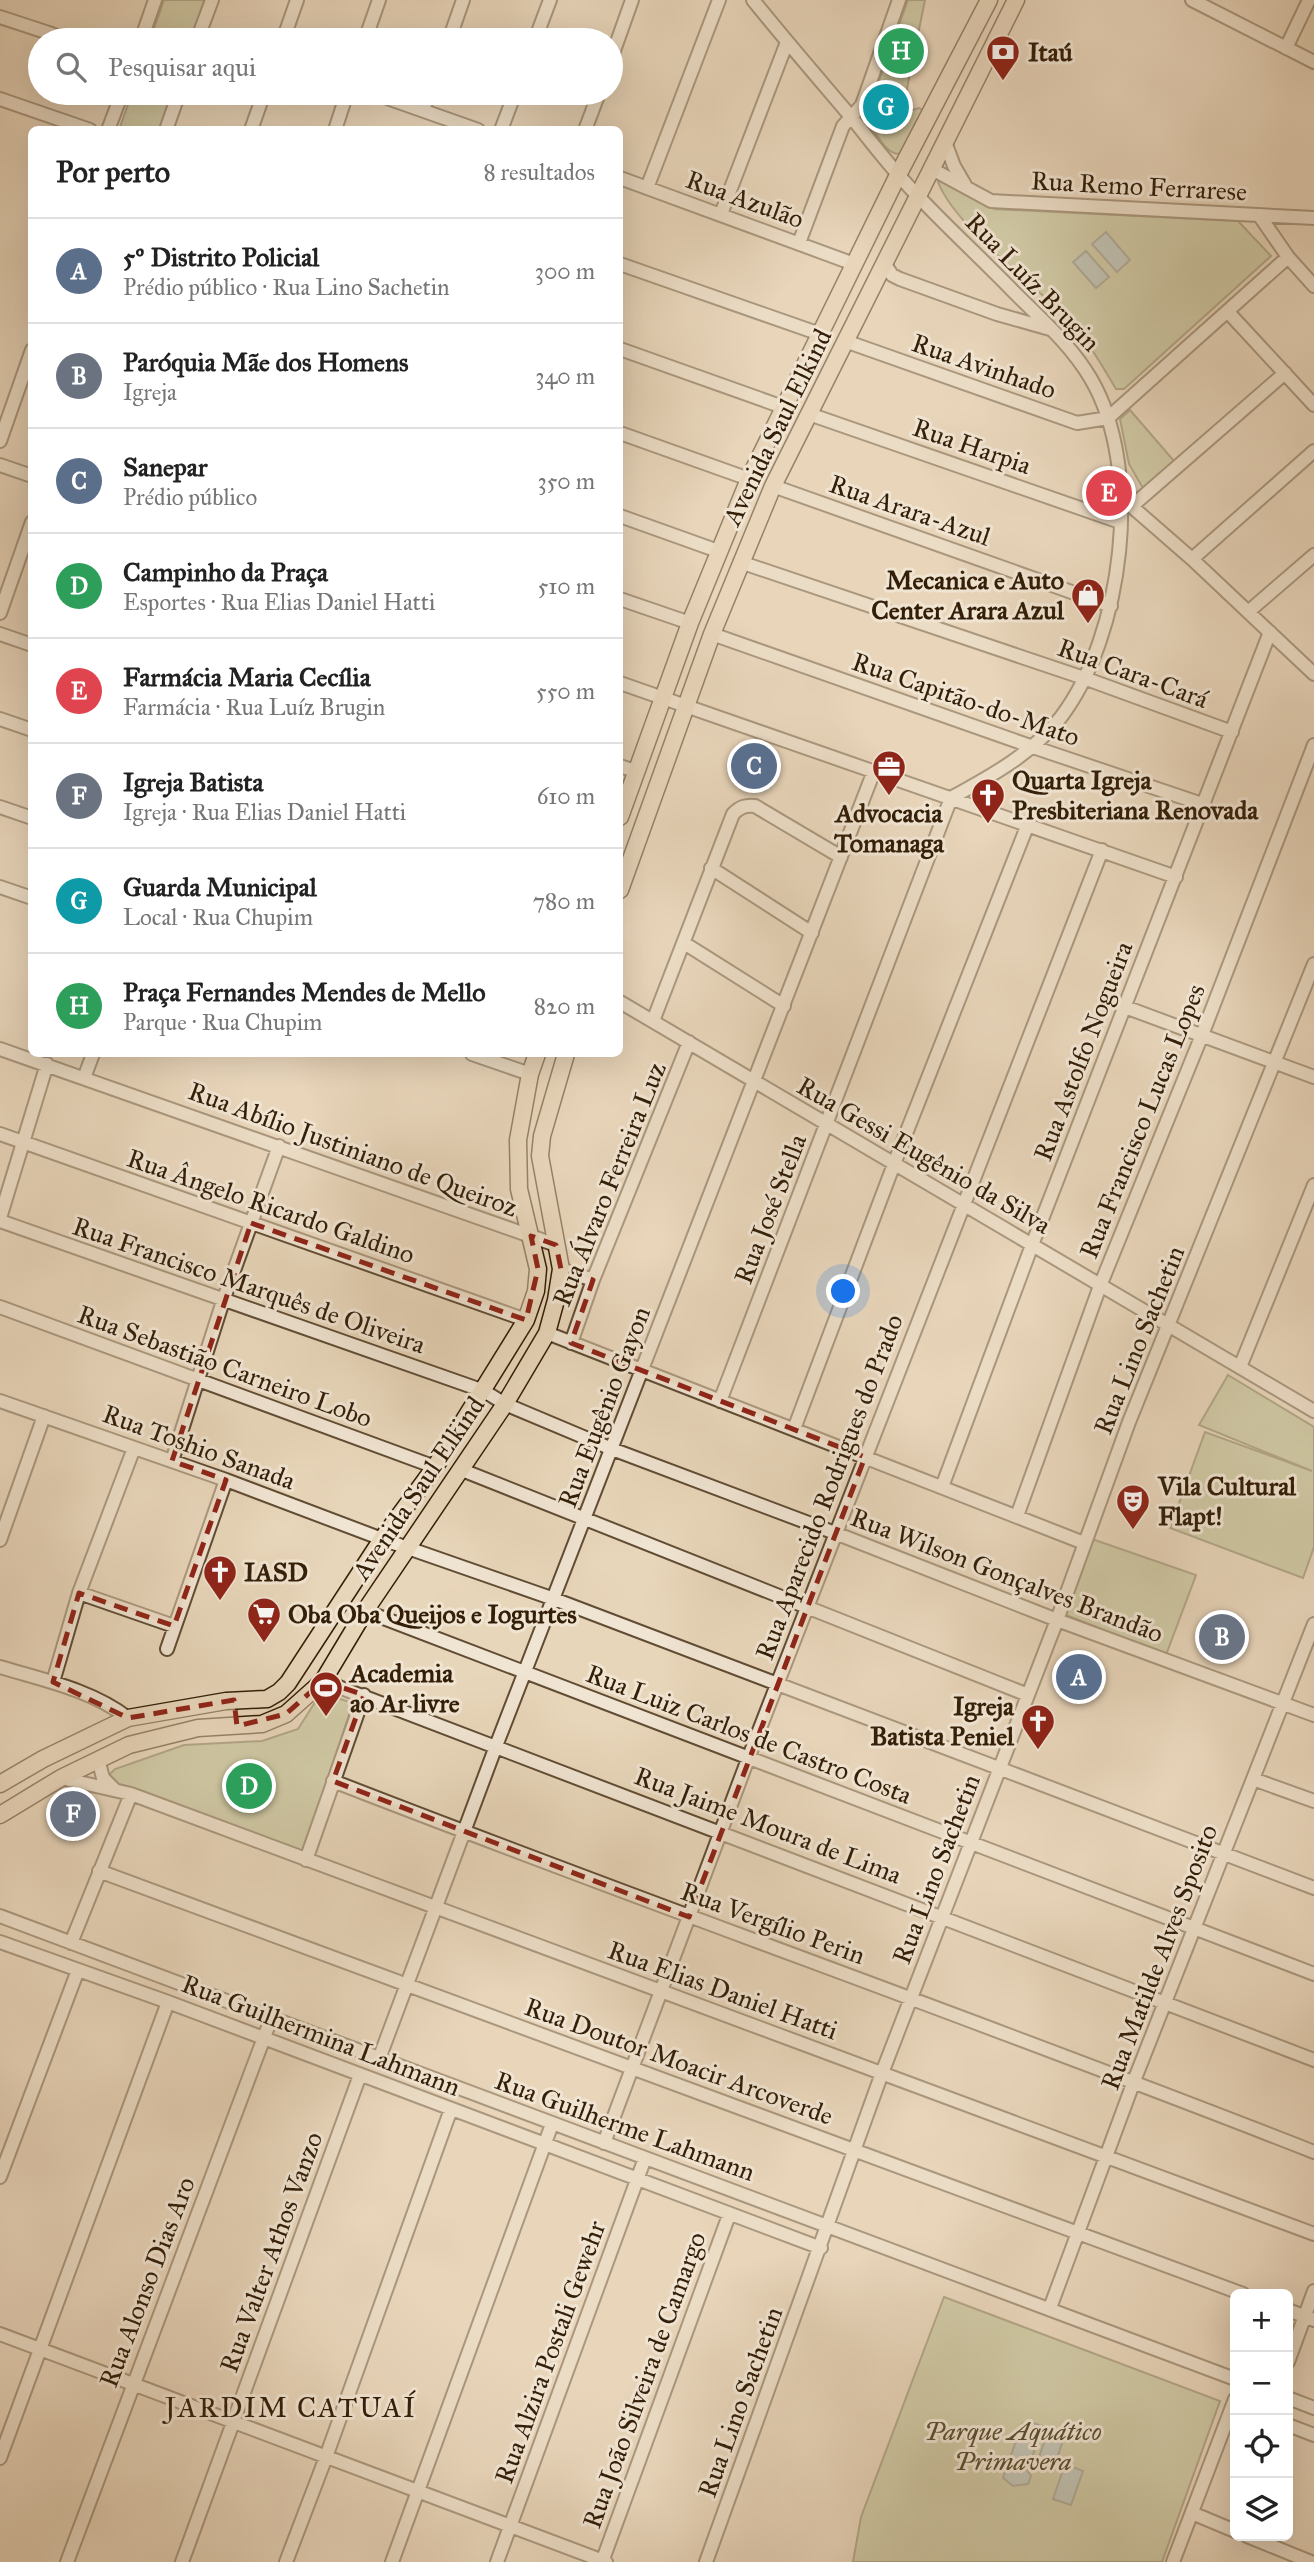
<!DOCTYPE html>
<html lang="pt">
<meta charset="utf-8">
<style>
:root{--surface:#fff;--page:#f2f2f2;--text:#222;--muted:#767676;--line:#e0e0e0;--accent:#8f2418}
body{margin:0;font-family:"IM FELL Great Primer",serif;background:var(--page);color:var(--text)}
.controls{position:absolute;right:21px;bottom:21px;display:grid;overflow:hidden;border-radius:10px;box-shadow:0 7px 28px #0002}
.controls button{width:63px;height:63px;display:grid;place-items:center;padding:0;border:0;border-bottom:2px solid var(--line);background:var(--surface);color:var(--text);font:35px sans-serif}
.you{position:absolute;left:844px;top:1292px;width:24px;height:24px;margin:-18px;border:5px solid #fff;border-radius:50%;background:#1a73e8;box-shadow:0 0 0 10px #1a73e833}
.badge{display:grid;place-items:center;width:46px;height:46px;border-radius:50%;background:var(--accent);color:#fff;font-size:23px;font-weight:700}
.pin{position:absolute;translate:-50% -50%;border:4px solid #fff;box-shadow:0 2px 7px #0006}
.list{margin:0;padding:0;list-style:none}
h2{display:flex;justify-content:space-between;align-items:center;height:91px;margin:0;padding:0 28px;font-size:30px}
h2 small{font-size:23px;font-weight:400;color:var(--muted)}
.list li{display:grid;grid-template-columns:46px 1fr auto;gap:21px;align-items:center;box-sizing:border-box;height:105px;padding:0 28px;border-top:2px solid var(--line)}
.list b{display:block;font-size:26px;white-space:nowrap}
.list p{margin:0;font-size:23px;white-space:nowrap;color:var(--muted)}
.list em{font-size:23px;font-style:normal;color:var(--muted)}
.icon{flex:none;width:38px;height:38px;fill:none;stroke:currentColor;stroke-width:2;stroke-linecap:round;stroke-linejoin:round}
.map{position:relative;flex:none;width:1314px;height:2562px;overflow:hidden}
.search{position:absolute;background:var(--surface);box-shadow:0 7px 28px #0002;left:28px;top:28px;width:595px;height:77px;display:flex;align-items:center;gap:18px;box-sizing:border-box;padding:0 24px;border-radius:38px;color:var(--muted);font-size:26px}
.panel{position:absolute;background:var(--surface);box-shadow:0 7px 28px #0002;left:28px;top:126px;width:595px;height:931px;border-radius:10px}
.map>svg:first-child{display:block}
.green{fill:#b5be90;stroke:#746e4c;stroke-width:2}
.water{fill:#9bb7b9;stroke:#717a72;stroke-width:2}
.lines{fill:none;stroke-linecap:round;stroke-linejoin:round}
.minor-casing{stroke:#604c34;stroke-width:16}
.major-casing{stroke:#331e07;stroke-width:19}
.minor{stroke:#f0e4d2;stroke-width:12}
.major{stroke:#e8d6ba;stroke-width:16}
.marked{fill:none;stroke:#8f2418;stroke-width:5;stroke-dasharray:14 9;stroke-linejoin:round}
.labels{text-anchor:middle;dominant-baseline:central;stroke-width:6;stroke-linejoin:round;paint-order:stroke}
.poi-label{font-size:26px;font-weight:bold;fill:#331e07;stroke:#f0e4d2;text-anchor:start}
.street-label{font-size:26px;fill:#331e07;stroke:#f0e4d2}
.park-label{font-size:26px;font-style:italic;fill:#5a4e30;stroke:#f0e4d2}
.neighbourhood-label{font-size:28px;letter-spacing:2px;fill:#331e07;stroke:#f0e4d2}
</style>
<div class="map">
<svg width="1314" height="2562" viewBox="0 0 1314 2562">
<rect width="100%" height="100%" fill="#e8d6ba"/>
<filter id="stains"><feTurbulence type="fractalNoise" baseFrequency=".00286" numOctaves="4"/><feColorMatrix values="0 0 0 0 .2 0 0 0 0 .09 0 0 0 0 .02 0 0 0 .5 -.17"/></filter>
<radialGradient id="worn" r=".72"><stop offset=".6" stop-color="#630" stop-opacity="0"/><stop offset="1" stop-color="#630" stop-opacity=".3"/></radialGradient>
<!-- green -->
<path class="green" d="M164,0H207L192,40H150Z
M908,0H925L905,98L901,100L906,112L919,108L926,112L906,152C902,153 898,155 894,153C884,150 869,124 867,114Z
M132,93H174L161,129L119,130Z
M940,181L949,182L995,209L1238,221L1271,256L1124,389H1116C1101,364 1087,339 1067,318C1032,283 955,226 938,182Z
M1130,410L1174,461L1144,490L1129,464L1120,419Z
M1228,1375L1314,1427V1547L1303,1578L1170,1528L1205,1432L1312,1471L1199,1425Z
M1092,1539L1196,1575L1166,1655L1066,1615L1064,1606Z
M321,1693L353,1703L303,1852L110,1781V1774L115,1769L184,1745L262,1741L298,1729Z
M944,2297L1220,2401L1162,2562H853L861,2517Z"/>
<!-- water -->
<path class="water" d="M1106,232L1130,260L1117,272L1092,244Z
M1086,251L1109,277L1096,288L1073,262Z
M1028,2421L1042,2426L1032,2458L1022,2463L1031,2476L1028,2484L1013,2486L1003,2478L1022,2424Z
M1049,2428L1065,2434L1053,2471L1036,2466Z
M1065,2464L1083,2471L1071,2505L1053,2499Z"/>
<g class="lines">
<!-- minor casing -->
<g class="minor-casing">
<path id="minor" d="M753,0C785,40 819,79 852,118C873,144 893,171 917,195C948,228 982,259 1014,292C1042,320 1071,345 1091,379C1144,470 1123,635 1061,717C1032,754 991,776 951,798
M1192,0L1314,62
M0,17L70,40
M200,33L221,40
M141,40L155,0
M197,40L212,0
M283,40L297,0
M365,40L379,0
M449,40L463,0
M535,40L550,0
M1286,48L1309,0
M611,59L632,0
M373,93L478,130
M0,99L90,130
M423,110L429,93
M108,130L122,93
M166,130L179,93
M251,130L264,93
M335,130L347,93
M501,130L515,93
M585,130L599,93
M945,142L954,166L965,185
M932,169L991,201L1314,218
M620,178L854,264
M647,188L719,0
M721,214L787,42
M1259,215L1288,257L1314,286
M799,243L843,126L862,105L899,0
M884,263L892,275L900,279L997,314L1050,329
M620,264L820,334
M1228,312L1314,405
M845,341L1077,423L1108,418L1288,257
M620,349L783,407
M809,414L1120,522
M620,433L749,479
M0,441L32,350
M0,465L32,476
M773,486L1111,606
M1122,498L1192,559L1314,674
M1132,506L1285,373
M620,516L718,551
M1192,559L1314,451
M740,562L1084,678L1232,732
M620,599L690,623
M1248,612L1314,555
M0,613L32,522
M0,634L32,645
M712,634L1033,747L1205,805
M620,683L1176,877
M0,719L32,730
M620,766L635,771
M0,807L32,818
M711,868L812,933
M0,887L32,898
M684,943L784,1006
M620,1002L1314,1411
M1125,1007L1314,1077
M653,1021L733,814C740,807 745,805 755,806L841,857
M0,1049L556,1245
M472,1054L530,1074
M84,1078L93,1054
M0,1134L526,1320
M0,1218L47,1064
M0,1221L484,1391L505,1404L612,1449L835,1533L1057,1620L1314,1715
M561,1269L593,1280
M0,1307L435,1467
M547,1333L1084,1543
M571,1343L593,1280L689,1042
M1240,1367L1314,1185
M0,1401L226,1480L382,1539L554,1599L1314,1888
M720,1401L951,798
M794,1429L894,1164L1028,824
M172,1461L223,1301L279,1146
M462,1470L1028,1695
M942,1487L1032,1245L1270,632
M1017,1516L1100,1286L1202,1035L1314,745
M0,1540L44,1416
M79,1593L174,1626
M365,1611L1314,1974
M167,1649L226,1480
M0,1667C43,1680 92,1690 128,1718
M323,1681L1314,2060
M53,1682L79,1593L134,1448
M98,1759L103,1778L115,1790
M61,1778L131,1794L1314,2234
M1253,1779L1314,1801
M333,1781C659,1908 989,2024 1314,2152
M306,1860L364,1695
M99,1871L1243,2294
M0,1916L1235,2379
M0,1942L168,2002L821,2248
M71,1943L131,1794
M379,2059L496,1746L874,771
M604,2143L748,1759L1102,850
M0,2177L78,1970
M1050,2308L1134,2081L1314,1624
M1288,2310L1314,2320
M0,2334L606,2562
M1288,2362L1314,2291
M1288,2398L1314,2408
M1288,2425L1314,2435
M0,2458L168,2002
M1192,2513L1235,2531
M1247,2536L1311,2562
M67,2562L271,2019
M182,2562L360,2075
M286,2562L326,2457L451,2109
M392,2562L552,2124
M497,2562L645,2158
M602,2562L729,2215
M706,2562L882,2073L1057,1620L1129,1422L1314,964
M1173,2562L1235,2399"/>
</g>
<!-- major casing -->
<g class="major-casing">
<path id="major" d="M620,817L690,623L749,479L898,175L989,0
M620,890L712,634L773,486L1016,0
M0,1784L43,1759L128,1718L226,1701L267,1699L279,1692L288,1683L382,1539L435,1467L526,1320L536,1291L538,1269L519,1189L518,1140L530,1074L537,1054
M0,1815L61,1778L129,1745L198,1728L262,1724L286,1714L323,1681L365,1611L505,1404L547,1333L556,1300L561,1269L540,1156L542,1136L566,1054"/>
</g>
<!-- minor -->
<use href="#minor" class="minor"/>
<!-- major -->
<use href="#major" class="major"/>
</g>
<!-- marked area -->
<path d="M0 0H1314V2562H0ZM251,1223L526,1320L538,1269L531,1236L556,1245L561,1269L593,1280L571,1343L865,1457L689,1917L333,1781L364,1695L323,1681L286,1714L237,1726L234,1700L128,1718L53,1682L79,1593L174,1626L226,1480L172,1461Z" fill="#e8d6ba" fill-opacity=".55" fill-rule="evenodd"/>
<path class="marked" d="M251,1223L526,1320L538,1269L531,1236L556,1245L561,1269L593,1280L571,1343L865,1457L689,1917L333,1781L364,1695L323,1681L286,1714L237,1726L234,1700L128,1718L53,1682L79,1593L174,1626L226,1480L172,1461Z"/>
<!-- icons -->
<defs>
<g id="bank-pin" transform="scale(1.75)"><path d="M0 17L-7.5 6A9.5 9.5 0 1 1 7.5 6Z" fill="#8f2418" stroke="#f0e4d2"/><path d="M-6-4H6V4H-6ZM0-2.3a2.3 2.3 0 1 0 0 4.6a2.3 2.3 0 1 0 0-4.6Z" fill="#fff"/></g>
<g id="shop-pin" transform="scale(1.75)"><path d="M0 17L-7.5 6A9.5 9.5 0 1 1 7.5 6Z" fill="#8f2418" stroke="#f0e4d2"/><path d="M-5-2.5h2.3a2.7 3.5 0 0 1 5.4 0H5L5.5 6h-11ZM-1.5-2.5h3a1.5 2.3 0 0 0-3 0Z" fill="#fff"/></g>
<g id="office-pin" transform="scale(1.75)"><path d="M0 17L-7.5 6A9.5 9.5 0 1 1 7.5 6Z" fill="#8f2418" stroke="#f0e4d2"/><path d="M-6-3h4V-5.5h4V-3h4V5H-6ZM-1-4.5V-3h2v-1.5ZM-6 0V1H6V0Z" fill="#fff"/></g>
<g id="church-pin" transform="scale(1.75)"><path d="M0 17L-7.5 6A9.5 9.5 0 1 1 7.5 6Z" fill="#8f2418" stroke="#f0e4d2"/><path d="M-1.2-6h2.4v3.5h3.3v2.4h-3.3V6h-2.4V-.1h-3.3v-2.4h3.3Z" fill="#fff"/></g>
<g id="theatre-pin" transform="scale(1.75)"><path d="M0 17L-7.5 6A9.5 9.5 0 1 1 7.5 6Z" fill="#8f2418" stroke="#f0e4d2"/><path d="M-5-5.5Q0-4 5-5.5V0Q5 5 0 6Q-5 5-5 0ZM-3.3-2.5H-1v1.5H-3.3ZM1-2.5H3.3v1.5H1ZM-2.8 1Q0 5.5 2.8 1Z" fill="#fff"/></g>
<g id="supermarket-pin" transform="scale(1.75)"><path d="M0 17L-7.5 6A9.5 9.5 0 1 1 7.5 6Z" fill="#8f2418" stroke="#f0e4d2"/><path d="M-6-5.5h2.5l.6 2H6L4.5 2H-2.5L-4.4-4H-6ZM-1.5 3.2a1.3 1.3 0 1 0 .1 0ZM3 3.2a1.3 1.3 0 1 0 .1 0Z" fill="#fff"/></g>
<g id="stadium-pin" transform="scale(1.75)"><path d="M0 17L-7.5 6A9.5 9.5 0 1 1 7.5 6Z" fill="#8f2418" stroke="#f0e4d2"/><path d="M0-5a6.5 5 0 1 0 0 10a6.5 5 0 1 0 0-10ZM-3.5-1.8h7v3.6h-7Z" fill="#fff"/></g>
</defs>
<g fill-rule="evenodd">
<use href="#bank-pin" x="1003" y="52"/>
<use href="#shop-pin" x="1088" y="595"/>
<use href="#office-pin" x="889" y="767"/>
<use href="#church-pin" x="988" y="795"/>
<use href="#theatre-pin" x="1133" y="1501"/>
<use href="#church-pin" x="220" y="1572"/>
<use href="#supermarket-pin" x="264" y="1614"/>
<use href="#stadium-pin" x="326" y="1688"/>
<use href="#church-pin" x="1038" y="1721"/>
</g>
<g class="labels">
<!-- poi labels -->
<g class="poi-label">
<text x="1028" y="52">Itaú</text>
<text x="1064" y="580" text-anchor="end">Mecanica e Auto<tspan x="1064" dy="30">Center Arara Azul</tspan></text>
<text x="1012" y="780">Quarta Igreja<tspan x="1012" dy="30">Presbiteriana Renovada</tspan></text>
<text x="889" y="813" text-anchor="middle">Advocacia<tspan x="889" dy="30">Tomanaga</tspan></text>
<text x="1158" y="1486">Vila Cultural<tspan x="1158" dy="30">Flapt!</tspan></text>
<text x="244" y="1572">IASD</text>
<text x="288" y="1614">Oba Oba Queijos e Iogurtes</text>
<text x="350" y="1673">Academia<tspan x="350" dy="30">ao Ar livre</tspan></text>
<text x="1014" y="1706" text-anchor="end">Igreja<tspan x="1014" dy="30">Batista Peniel</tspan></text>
</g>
<!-- street labels -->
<g class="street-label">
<text transform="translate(1139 186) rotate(3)">Rua Remo Ferrarese</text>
<text transform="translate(745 199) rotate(20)">Rua Azulão</text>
<text transform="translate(1033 282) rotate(46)">Rua Luíz Brugin</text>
<text transform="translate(984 366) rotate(19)">Rua Avinhado</text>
<text transform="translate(777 427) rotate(-64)">Avenida Saul Elkind</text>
<text transform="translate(972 446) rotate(19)">Rua Harpia</text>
<text transform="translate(910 510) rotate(19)">Rua Arara-Azul</text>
<text transform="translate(1133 673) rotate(20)">Rua Cara-Cará</text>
<text transform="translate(966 699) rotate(19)">Rua Capitão-do-Mato</text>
<text transform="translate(1083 1051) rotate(-69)">Rua Astolfo Nogueira</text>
<text transform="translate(1142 1121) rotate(-68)">Rua Francisco Lucas Lopes</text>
<text transform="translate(353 1149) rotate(20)">Rua Abílio Justiniano de Queiroz</text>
<text transform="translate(924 1155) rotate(30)">Rua Gessi Eugênio da Silva</text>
<text transform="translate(609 1184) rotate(-68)">Rua Álvaro Ferreira Luz</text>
<text transform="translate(271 1206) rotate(19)">Rua Ângelo Ricardo Galdino</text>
<text transform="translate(770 1209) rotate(-69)">Rua José Stella</text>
<text transform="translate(249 1285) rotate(19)">Rua Francisco Marquês de Oliveira</text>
<text transform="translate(1139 1340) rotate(-68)">Rua Lino Sachetin</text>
<text transform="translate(225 1366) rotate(20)">Rua Sebastião Carneiro Lobo</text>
<text transform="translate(604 1407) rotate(-69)">Rua Eugênio Gayon</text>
<text transform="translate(199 1447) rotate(20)">Rua Toshio Sanada</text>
<text transform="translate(829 1487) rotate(-69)">Rua Aparecido Rodrigues do Prado</text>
<text transform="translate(418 1488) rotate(-56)">Avenida Saul Elkind</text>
<text transform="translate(1007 1575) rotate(21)">Rua Wilson Gonçalves Brandão</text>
<text transform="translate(749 1734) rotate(21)">Rua Luiz Carlos de Castro Costa</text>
<text transform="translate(768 1825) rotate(21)">Rua Jaime Moura de Lima</text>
<text transform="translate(936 1869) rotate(-69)">Rua Lino Sachetin</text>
<text transform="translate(773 1923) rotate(20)">Rua Vergílio Perin</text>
<text transform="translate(1159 1957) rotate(-69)">Rua Matilde Alves Sposito</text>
<text transform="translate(723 1990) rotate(20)">Rua Elias Daniel Hatti</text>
<text transform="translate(321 2035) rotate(21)">Rua Guilhermina Lahmann</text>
<text transform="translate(679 2061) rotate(20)">Rua Doutor Moacir Arcoverde</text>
<text transform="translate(625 2126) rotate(20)">Rua Guilherme Lahmann</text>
<text transform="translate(271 2252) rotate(-70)">Rua Valter Athos Vanzo</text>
<text transform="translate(147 2282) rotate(-69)">Rua Alonso Dias Aro</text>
<text transform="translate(550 2352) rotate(-70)">Rua Alzira Postali Gewehr</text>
<text transform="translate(644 2380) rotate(-70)">Rua João Silveira de Camargo</text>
<text transform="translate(740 2402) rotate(-70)">Rua Lino Sachetin</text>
</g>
<!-- park labels -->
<g class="park-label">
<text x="1013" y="2431">Parque Aquático<tspan x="1013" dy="30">Primavera</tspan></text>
</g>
<!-- neighbourhood labels -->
<g class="neighbourhood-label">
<text x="291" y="2407">JARDIM CATUAÍ</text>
</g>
</g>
<rect width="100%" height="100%" filter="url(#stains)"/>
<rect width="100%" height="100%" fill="url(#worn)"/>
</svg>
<div class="controls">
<button>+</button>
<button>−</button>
<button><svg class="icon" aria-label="locate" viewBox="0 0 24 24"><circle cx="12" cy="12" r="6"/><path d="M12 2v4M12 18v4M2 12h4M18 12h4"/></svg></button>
<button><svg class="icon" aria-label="layers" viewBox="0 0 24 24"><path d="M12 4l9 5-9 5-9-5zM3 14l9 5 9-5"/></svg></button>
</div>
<div class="you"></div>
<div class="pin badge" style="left:1079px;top:1677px;background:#5c6f8a">A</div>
<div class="pin badge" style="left:1222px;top:1637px;background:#6b7280">B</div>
<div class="pin badge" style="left:754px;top:766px;background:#5c6f8a">C</div>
<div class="pin badge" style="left:249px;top:1786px;background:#2e9e5b">D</div>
<div class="pin badge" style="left:1109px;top:493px;background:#e0444e">E</div>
<div class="pin badge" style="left:73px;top:1814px;background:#6b7280">F</div>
<div class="pin badge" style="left:886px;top:107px;background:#0f9aa8">G</div>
<div class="pin badge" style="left:901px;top:51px;background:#2e9e5b">H</div>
<div class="search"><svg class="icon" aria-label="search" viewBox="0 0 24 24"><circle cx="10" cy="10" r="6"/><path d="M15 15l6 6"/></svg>Pesquisar aqui</div>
<section class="panel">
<h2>Por perto<small>8 resultados</small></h2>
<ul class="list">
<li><span class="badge" style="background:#5c6f8a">A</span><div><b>5º Distrito Policial</b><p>Prédio público · Rua Lino Sachetin</p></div><em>300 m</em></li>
<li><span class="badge" style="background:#6b7280">B</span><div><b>Paróquia Mãe dos Homens</b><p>Igreja</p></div><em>340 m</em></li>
<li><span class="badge" style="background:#5c6f8a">C</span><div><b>Sanepar</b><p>Prédio público</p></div><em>350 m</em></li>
<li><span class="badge" style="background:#2e9e5b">D</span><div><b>Campinho da Praça</b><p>Esportes · Rua Elias Daniel Hatti</p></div><em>510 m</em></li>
<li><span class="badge" style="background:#e0444e">E</span><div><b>Farmácia Maria Cecília</b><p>Farmácia · Rua Luíz Brugin</p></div><em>550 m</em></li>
<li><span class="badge" style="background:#6b7280">F</span><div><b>Igreja Batista</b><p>Igreja · Rua Elias Daniel Hatti</p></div><em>610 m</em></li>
<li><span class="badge" style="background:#0f9aa8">G</span><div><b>Guarda Municipal</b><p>Local · Rua Chupim</p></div><em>780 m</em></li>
<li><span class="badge" style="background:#2e9e5b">H</span><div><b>Praça Fernandes Mendes de Mello</b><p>Parque · Rua Chupim</p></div><em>820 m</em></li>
</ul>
</section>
</div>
